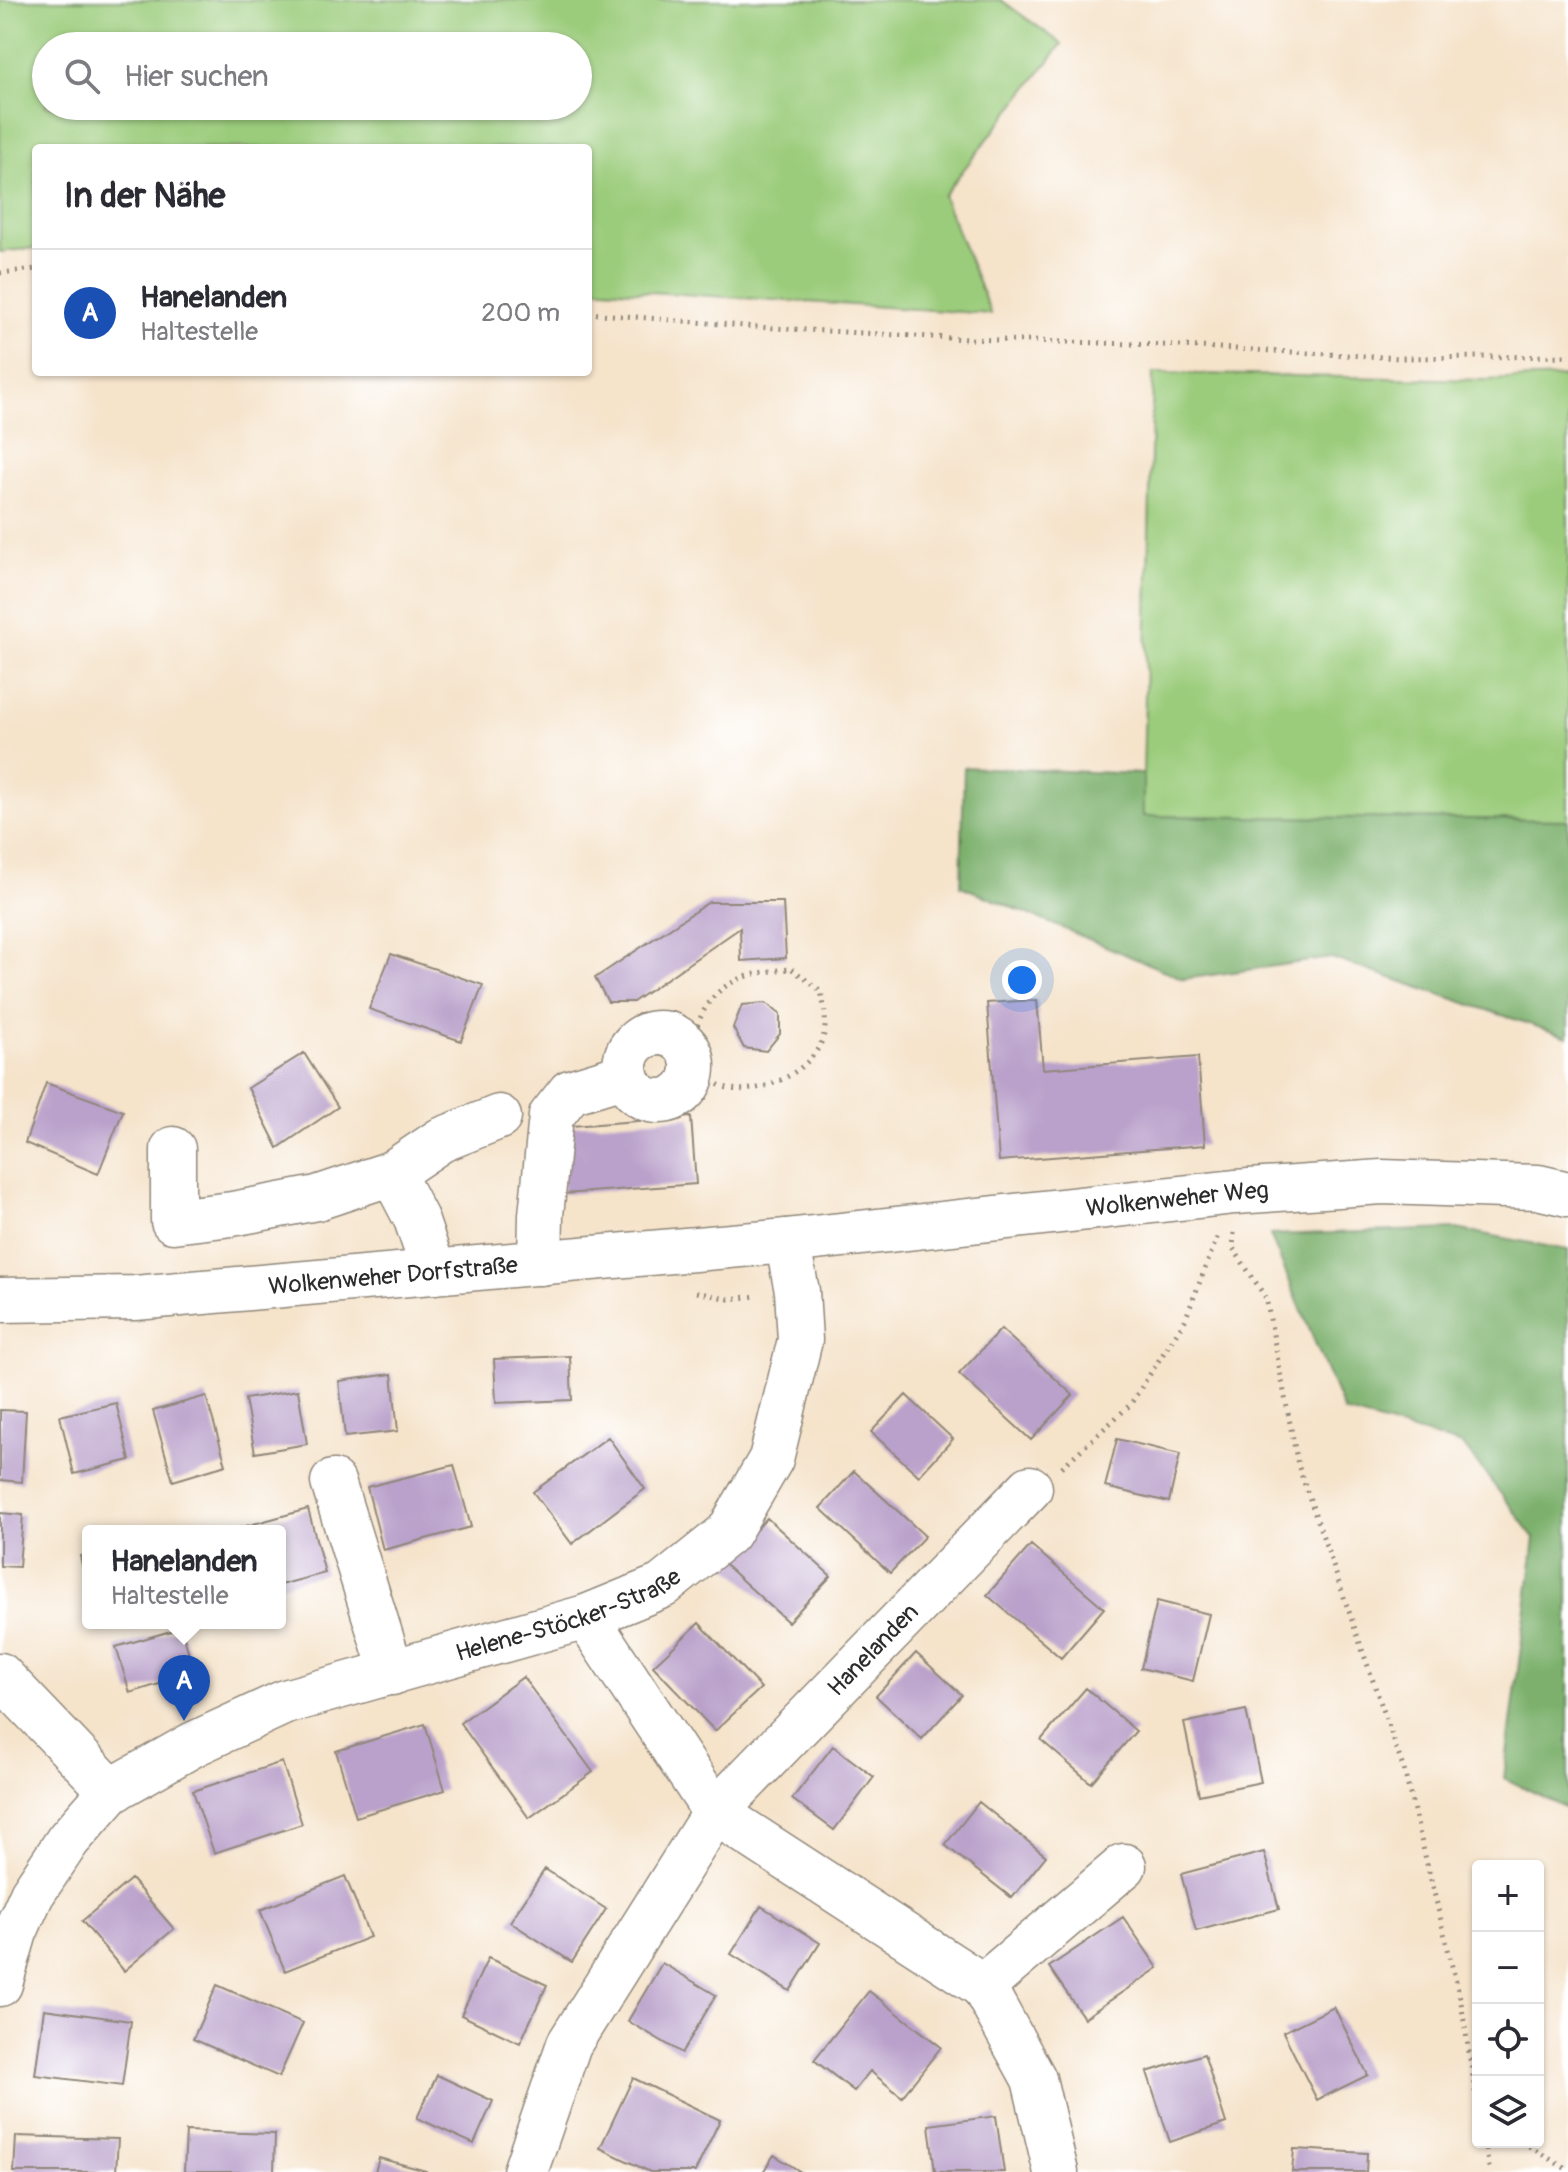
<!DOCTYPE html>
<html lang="de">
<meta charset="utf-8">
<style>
:root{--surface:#fff;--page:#f2f2f3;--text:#2b2b33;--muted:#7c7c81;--line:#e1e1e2;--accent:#db2777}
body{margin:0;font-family:Pangolin,sans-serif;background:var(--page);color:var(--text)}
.controls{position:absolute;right:24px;bottom:24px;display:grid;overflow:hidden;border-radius:8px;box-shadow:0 2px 6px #0004}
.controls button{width:72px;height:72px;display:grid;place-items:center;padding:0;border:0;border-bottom:2px solid var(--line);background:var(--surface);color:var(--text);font:40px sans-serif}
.you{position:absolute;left:1022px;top:980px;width:28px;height:28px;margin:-20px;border:6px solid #fff;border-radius:50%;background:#1a73e8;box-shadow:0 0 0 12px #1a73e833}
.badge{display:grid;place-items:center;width:52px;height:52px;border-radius:50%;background:var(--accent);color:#fff;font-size:26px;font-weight:700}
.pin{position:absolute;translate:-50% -66px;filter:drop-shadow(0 2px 4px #0008)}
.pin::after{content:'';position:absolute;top:42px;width:28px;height:24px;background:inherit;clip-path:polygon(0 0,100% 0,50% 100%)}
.popup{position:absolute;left:82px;top:1525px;width:204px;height:104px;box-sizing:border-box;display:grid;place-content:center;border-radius:8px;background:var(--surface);filter:drop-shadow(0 2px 6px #0005);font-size:26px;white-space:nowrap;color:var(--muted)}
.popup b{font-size:30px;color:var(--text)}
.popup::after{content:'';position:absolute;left:50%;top:100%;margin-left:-16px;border:16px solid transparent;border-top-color:var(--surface)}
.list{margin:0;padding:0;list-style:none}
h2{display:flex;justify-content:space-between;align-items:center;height:104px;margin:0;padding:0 32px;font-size:34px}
h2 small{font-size:26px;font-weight:400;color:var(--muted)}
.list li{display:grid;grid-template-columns:52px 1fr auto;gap:24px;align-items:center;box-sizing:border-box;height:128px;padding:0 32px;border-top:2px solid var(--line)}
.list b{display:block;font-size:30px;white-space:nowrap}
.list p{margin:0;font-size:26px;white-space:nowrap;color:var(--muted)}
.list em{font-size:26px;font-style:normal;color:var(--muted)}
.icon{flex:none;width:44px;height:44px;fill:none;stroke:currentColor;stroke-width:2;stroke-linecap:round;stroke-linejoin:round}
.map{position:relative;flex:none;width:1568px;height:2172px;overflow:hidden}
.search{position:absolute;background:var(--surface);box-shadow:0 2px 6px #0004;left:32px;top:32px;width:560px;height:88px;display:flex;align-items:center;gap:20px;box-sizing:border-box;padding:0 28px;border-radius:44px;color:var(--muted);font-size:30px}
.panel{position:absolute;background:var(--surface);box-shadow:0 2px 6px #0004;left:32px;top:144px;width:560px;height:232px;border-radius:8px}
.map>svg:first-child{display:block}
.green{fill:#9bcc7c;stroke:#637c54;stroke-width:2;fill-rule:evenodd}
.forest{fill:#7cb06c;stroke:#546e4c;stroke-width:2}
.building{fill:#baa1cb}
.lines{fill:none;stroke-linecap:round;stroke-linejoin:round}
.minor-casing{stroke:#90877a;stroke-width:47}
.path{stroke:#90877a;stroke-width:5;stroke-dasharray:2 6;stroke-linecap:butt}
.minor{stroke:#fff;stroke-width:44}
.labels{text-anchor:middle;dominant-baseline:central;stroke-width:8;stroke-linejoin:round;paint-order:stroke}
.street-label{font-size:24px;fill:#2b2b2b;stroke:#fff}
</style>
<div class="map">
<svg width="1568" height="2172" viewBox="0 0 1568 2172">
<rect width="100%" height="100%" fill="#fff"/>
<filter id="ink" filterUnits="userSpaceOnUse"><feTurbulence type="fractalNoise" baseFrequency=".0125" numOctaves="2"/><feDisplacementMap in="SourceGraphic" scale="16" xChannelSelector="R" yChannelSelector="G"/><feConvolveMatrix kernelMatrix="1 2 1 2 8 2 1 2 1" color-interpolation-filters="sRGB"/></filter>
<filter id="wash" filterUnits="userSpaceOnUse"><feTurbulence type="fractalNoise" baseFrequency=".006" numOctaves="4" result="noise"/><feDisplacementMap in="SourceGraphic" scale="32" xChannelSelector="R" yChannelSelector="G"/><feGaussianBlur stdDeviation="1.8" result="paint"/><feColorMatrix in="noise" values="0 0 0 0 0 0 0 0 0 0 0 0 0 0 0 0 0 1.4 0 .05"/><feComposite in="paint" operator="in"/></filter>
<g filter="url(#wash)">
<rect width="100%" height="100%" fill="#f5e3ca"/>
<!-- green -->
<path class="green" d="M0,0H1001L1062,44L943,196L991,314L588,288V148H36V248L0,252ZM46,46H578V106H46Z
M1153,373L1484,380L1568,377V820L1142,816Z"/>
<!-- forest -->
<path class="forest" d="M964,767L1143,774V816L1568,820V1037L1331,958L1184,979L961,886Z
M1457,1229L1568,1250V1809L1504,1778L1535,1538L1463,1445L1344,1412L1270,1235Z"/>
<g id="blocks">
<!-- building -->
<path class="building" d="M709,902H783L786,958L741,961L740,928L633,1002H608L595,978Z
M391,954L483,985L461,1041L369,1009Z
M1037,1000L1043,1069L1198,1057L1205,1145L999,1161L987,1003Z
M766,1003L780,1014V1034L766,1051L744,1048L733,1028L742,1005Z
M304,1053L338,1107L278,1148L248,1088Z
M46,1083L123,1111L98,1174L25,1143Z
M691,1117L696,1184L563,1194L558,1127Z
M1001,1329L1073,1395L1031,1440L959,1374Z
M570,1356L572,1400L496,1403L494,1359Z
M392,1374L398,1431L345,1437L339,1381Z
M298,1390L307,1444L255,1453L245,1399Z
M906,1395L953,1439L919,1476L871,1432Z
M206,1396L226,1465L173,1481L153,1411Z
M116,1403L130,1460L74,1474L60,1416Z
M0,1410L26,1411L22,1482L0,1480Z
M608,1437L645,1489L572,1544L533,1492Z
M1117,1439L1180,1454L1169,1502L1105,1487Z
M454,1465L471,1527L383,1550L367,1487Z
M854,1471L925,1536L890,1573L820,1508Z
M308,1509L325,1573L280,1585V1531H228Z
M0,1513L23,1515L19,1567L0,1566Z
M767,1518L831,1576L788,1622L724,1564Z
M1031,1545L1104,1608L1061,1658L987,1595Z
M88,1554V1587H87L80,1556Z
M1157,1601L1209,1614L1193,1681L1141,1668Z
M699,1623L761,1688L715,1731L653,1666Z
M181,1628L195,1673L130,1693L116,1647Z
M916,1653L962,1695L922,1739L876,1696Z
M523,1677L593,1772L529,1818L460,1723Z
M1086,1688L1136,1731L1091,1783L1041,1740Z
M1246,1710L1261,1782L1199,1795L1184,1723Z
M425,1724L445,1790L356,1817L336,1751Z
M833,1746L874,1777L834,1830L792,1799Z
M282,1762L302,1824L214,1853L193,1791Z
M979,1802L1046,1856L1012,1898L945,1845Z
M1264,1852L1279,1909L1196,1931L1181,1874Z
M545,1869L606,1909L572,1962L510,1922Z
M345,1876L370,1937L285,1971L260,1910Z
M131,1879L174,1929L124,1971L82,1921Z
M761,1906L820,1943L790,1991L731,1954Z
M1123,1917L1158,1968L1084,2018L1049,1967Z
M488,1958L547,1985L520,2043L461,2015Z
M662,1963L716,1995L682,2053L628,2021Z
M217,1985L303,2023L279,2077L193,2039Z
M869,1991L941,2047L902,2097L870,2071L854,2091L814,2060Z
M1334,2007L1368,2075L1317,2100L1283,2032Z
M44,2009L131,2021L122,2086L35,2075Z
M1204,2054L1226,2123L1170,2142L1147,2072Z
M437,2075L493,2101L474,2144L417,2118Z
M633,2078L720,2120L695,2172H650L600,2148Z
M996,2116L1004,2172H935L929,2125Z
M186,2131L275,2134L274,2172H184Z
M16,2136L118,2139L116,2172H14Z
M1294,2149L1367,2153L1366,2172H1292Z
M774,2155L801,2172H763Z
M379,2158L426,2171V2172H375Z"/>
</g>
</g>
<g filter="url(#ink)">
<use href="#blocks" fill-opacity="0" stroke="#90877a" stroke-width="2"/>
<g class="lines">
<!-- minor casing -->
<g class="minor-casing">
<g id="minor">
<circle cx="659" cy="1067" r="34"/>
<path d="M173,1149V1221L232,1214L317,1198L392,1173L441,1140L499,1117"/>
<path d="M392,1173L416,1219L434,1272"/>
<path d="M540,1263L541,1215L551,1116L570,1092L626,1075"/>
<path id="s1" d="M0,1300L135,1298L787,1241L1235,1192L1382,1182L1538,1187L1568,1194"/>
<path d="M333,1482L392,1673"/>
<path d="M586,1617L715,1812L983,1986L1034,2079L1056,2172"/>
<path d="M0,1675L111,1791"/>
<path id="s2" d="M0,1984L15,1932L32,1894L68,1840L111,1791L194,1744L285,1702L586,1617L662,1586L728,1533L771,1459L800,1340L797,1291L787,1241"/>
<path d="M983,1986L1124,1866"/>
<path id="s3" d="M525,2172L569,2044L715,1812L1030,1488"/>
</g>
</g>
<!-- path -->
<path class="path" d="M0,273L36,269
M588,313L756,327L968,339L1162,345L1401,358L1568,356
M792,969L821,991C824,1005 827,1020 824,1034C816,1070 758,1099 724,1087C707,1081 699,1066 691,1052C701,989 732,973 792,969Z
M1234,1233L1233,1248L1266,1298L1298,1465L1404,1770L1461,2002L1478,2109
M696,1292L729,1299L757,1296
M1062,1467L1130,1405L1185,1320L1219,1233
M1484,2142L1490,2172
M1522,2142L1568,2170"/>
<!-- minor -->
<use href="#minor" class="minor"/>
</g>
</g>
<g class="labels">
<!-- street labels -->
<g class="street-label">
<text stroke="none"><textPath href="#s1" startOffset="1182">Wolkenweher Weg</textPath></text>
<text stroke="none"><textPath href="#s1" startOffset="394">Wolkenweher Dorfstraße</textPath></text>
<text stroke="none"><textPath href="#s2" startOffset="718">Helene-Stöcker-Straße</textPath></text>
<text stroke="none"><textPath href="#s3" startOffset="636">Hanelanden</textPath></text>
</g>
</g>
</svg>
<div class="controls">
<button>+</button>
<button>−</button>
<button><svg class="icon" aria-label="locate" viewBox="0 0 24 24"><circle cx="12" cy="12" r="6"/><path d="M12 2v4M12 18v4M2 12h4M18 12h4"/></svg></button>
<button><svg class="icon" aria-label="layers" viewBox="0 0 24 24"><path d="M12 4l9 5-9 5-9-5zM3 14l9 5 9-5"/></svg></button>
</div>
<div class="you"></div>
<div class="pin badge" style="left:184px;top:1721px;background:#1a4fb4">A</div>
<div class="popup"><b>Hanelanden</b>Haltestelle</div>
<div class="search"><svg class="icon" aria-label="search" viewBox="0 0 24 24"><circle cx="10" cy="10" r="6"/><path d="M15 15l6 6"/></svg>Hier suchen</div>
<section class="panel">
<h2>In der Nähe<small></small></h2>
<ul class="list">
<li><span class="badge" style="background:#1a4fb4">A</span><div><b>Hanelanden</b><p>Haltestelle</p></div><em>200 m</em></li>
</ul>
</section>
</div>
